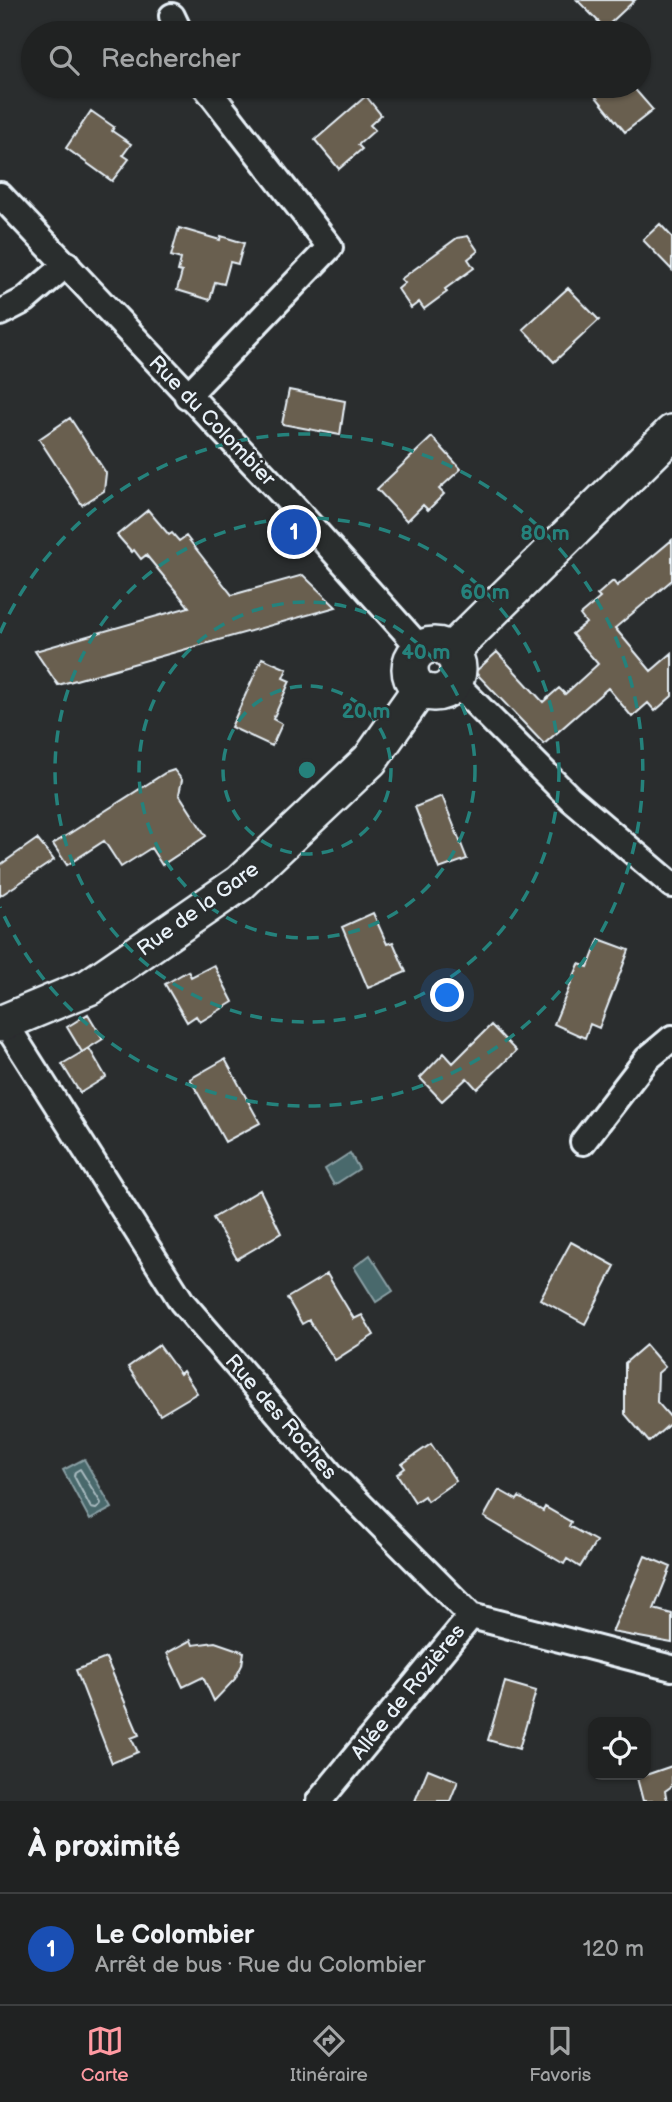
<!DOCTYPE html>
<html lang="fr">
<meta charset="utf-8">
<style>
:root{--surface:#202222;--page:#2d2f2f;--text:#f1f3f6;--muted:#a2a4a5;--line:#3d3f40;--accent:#ff9aa2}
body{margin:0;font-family:"Balsamiq Sans",sans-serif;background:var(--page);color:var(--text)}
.controls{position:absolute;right:21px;bottom:21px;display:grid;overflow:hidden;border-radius:14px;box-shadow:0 2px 5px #0004}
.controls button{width:63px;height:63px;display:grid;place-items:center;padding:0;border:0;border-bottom:2px solid var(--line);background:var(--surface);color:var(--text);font:35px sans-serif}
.you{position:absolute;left:448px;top:996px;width:24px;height:24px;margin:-18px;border:5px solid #fff;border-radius:50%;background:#1a73e8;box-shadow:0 0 0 10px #1a73e833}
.badge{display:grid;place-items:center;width:46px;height:46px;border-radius:50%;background:var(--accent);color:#fff;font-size:23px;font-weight:700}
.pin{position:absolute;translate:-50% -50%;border:4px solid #fff;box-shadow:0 2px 7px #0006}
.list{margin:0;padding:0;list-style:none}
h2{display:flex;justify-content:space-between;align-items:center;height:91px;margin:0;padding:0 28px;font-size:30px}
h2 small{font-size:23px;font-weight:400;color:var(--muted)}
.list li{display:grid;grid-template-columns:46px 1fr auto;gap:21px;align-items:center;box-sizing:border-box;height:112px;padding:0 28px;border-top:2px solid var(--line)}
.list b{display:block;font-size:26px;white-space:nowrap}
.list p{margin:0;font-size:23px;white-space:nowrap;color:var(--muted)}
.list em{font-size:23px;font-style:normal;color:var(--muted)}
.icon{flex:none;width:38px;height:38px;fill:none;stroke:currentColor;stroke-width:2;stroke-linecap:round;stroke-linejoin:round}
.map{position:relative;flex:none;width:672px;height:1801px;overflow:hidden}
.search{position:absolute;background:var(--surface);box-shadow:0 2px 5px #0004;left:21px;right:21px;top:21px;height:77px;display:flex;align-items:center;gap:18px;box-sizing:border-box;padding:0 24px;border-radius:38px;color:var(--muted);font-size:26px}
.sheet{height:203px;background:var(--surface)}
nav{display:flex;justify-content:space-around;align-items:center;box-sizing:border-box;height:98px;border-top:2px solid var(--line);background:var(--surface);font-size:19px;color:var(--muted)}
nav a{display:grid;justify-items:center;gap:4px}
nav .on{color:var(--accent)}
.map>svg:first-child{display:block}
.water{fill:#4a696c;stroke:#899fa4;stroke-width:2}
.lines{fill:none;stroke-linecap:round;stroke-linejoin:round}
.shore{stroke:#a9bbc0;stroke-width:2}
.building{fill:#695e50;stroke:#e8f1f8;stroke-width:2}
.street-casing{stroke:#e8f1f8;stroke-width:30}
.secondary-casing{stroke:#e8f1f8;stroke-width:40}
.street{stroke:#2a2d2e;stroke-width:24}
.secondary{stroke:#2a2d2e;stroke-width:35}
.ring{fill:none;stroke:#25827c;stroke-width:3.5;stroke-dasharray:12 9}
.labels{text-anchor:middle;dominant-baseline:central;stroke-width:5;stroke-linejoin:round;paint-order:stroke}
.street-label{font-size:21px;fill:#e8f1f8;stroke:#2a2d2e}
.centre{fill:#25827c;stroke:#2a2d2e;stroke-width:3.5}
.ring-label{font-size:21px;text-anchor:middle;font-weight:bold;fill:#25827c;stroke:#2a2d2e;stroke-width:5;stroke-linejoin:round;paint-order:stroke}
</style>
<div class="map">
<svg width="672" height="1801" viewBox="0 0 672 1801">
<rect width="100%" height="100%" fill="#2a2d2e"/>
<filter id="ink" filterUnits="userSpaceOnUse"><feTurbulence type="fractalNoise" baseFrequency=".0143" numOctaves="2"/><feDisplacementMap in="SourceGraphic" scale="14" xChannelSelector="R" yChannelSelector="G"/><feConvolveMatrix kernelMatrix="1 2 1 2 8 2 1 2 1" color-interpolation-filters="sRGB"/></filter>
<g filter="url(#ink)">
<!-- water -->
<path class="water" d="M350,1153L359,1169L334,1185L325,1169Z
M370,1255L393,1291L376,1302L354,1267Z
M84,1459L112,1508L90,1520L63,1470Z"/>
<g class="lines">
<!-- shore -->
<path class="shore" d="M80,1469L101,1503L100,1506L96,1509L91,1508L74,1476L75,1472Z"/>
</g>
<!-- building -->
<path class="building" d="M577,0H635L605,28Z
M587,86H632L653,110L625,132Z
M366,96L381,115L370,125L375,130L358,145L362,149L339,169L315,140Z
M91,111L114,127L112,131L131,144L123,155L129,159L112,181L66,148Z
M660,224L672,237V270L643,240Z
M179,228L220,240L221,236L244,243L238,264L230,262L224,284L215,282L210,300L177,290L182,272L178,271L181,259L171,256Z
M468,236L478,251L468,259L474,268L445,289L447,292L424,309L419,302L411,308L398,289L405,283L401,279L457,238Z
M568,288L599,320L554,362L523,329Z
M289,390L345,401L340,435L282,424Z
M70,418L106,473L104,491L82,505L39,439Z
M432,437L461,469L439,489L444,494L428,510L423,505L407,521L377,489Z
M148,510L169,535L172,533L179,541L186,536L232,595L303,575L336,607L58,685L35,651L189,607L146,555L141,559L134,550L132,552L117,535Z
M672,540V580L615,628L651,671L672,653V696L655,711L648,703L632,717L608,688L544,744L475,672L497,652L543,702L559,688L565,694L598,664L572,634L586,623L580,615L600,598L597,595L613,581L617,586Z
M262,658L287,669L283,678L290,681L273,719L282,724L272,746L231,727Z
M174,770L182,780L179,794L206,836L162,865L151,848L121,867L104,841L67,865L53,844L165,773Z
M442,796L467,859L439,869L415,807Z
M37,839L54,860L0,896V865Z
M373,913L387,944L393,942L406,972L368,988L342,927Z
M599,939L629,950L599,1028L590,1024L585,1038L554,1024L579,964L588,967Z
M214,965L233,1002L200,1022L196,1016L187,1022L165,984L188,971L191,977Z
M88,1014L103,1039L82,1052L67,1027Z
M491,1025L516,1051L477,1089L467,1078L442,1101L420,1078L444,1053L453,1063Z
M89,1048L106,1077L80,1093L62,1064Z
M225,1059L260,1123L225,1142L190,1079Z
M260,1190L281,1233L237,1259L213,1218Z
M571,1242L615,1266L585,1324L540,1299Z
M327,1274L354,1319L362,1315L374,1335L335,1360L309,1320L302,1324L287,1298Z
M159,1345L180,1374L183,1371L197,1393L160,1415L128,1367Z
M646,1345L665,1367L658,1373L657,1402L672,1419V1422L649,1442L625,1414V1363Z
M431,1444L456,1481L427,1501L424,1496L415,1502L397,1474L405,1468L402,1464Z
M499,1490L517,1500L519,1497L543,1511L545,1507L571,1522L569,1526L596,1541L580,1567L567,1559L564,1564L484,1517Z
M645,1556L671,1567L654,1609L672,1614V1643L612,1632Z
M191,1640L193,1645L215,1642L244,1652L242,1665L235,1679L214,1701L203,1677L183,1687L167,1653Z
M106,1658L139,1735L131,1738L138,1752L112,1763L76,1670Z
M505,1682L536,1691L519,1749L488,1740Z
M672,1766V1786L665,1791L667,1801H643L637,1778Z
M428,1769L458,1781L450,1801H415Z"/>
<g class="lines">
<!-- street casing -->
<g class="street-casing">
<path id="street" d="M172,16L180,33
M0,195L283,495L421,649
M0,313L25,300L67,264
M187,396L330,247L205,86
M454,682L571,799L672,885
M5,1023L182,1302L334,1478L471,1616L672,1668
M583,1142L647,1059L672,1038
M319,1801L471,1616"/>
</g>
<!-- secondary casing -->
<g class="secondary-casing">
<path id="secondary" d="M410 669a24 24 0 1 1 48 0a24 24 0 1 1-48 0Z
M450,652L672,433
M0,1024L89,987L240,883L370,760L420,689"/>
</g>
<!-- street -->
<use href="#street" class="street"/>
<!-- secondary -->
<use href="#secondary" class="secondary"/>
</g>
</g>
<!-- distance rings -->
<g class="ring">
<circle cx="307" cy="770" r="84"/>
<circle cx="307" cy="770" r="168"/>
<circle cx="307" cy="770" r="252"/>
<path d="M0 633A336 336 0 1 1 0 907"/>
</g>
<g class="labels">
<!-- street labels -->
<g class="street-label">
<text transform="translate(212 421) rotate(46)">Rue du Colombier</text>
<text transform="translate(198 909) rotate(-36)">Rue de la Gare</text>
<text transform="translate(281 1417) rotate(49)">Rue des Roches</text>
<text transform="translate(408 1692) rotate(-51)">Allée de Rozières</text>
</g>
</g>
<circle cx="307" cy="770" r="10" class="centre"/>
<g class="ring-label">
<text x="545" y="540">80 m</text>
<text x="485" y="599">60 m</text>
<text x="426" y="659">40 m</text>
<text x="366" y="718">20 m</text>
</g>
</svg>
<div class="controls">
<button><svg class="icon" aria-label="locate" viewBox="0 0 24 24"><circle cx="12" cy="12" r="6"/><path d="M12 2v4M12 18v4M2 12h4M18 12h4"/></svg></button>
</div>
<div class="you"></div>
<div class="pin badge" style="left:294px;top:532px;background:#1a4fb4">1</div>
<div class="search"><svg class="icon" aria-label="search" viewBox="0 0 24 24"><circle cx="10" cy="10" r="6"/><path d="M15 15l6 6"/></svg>Rechercher</div>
</div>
<section class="sheet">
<h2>À proximité<small></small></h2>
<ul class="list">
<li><span class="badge" style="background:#1a4fb4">1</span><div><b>Le Colombier</b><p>Arrêt de bus · Rue du Colombier</p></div><em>120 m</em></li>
</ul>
</section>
<nav>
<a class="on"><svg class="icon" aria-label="map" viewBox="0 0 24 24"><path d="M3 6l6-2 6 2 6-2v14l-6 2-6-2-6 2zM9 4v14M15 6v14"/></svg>Carte</a>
<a><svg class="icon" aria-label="directions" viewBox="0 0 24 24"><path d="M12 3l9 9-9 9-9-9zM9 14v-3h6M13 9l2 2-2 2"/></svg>Itinéraire</a>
<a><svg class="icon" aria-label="saved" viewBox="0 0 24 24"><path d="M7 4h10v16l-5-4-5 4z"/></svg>Favoris</a>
</nav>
